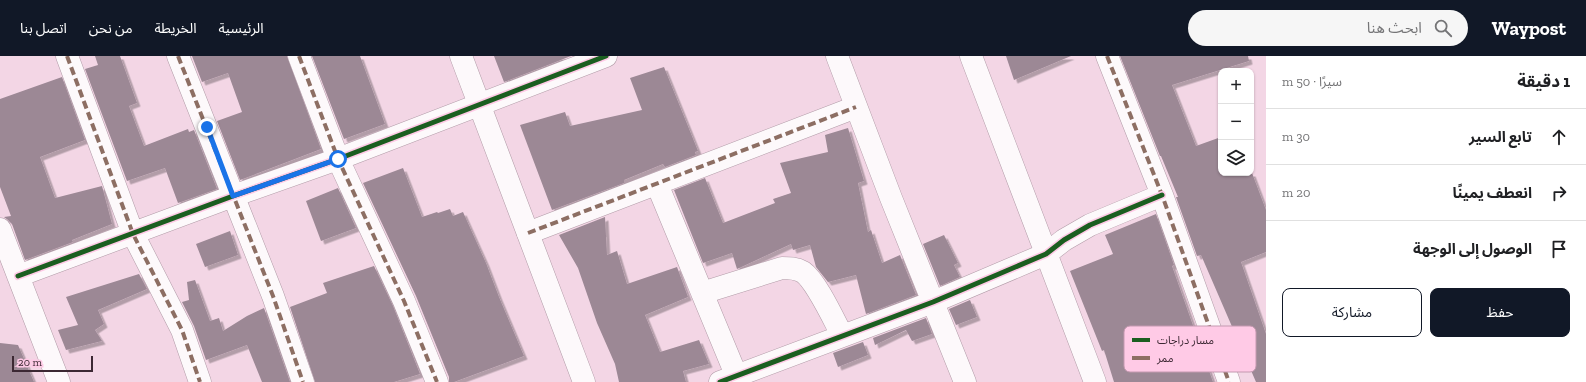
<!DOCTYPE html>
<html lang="ar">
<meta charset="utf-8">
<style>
:root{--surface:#fff;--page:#f6f6f6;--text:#202124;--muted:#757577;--line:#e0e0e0;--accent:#111827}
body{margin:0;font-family:"Zilla Slab","Noto Sans Arabic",serif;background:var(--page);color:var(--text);direction:rtl}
.controls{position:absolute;right:12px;top:12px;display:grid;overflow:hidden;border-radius:8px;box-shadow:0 1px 3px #0004}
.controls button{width:36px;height:36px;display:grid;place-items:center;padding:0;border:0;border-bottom:1px solid var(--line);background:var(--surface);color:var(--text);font:20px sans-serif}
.scale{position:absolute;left:12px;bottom:10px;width:81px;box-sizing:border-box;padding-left:4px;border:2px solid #3c2833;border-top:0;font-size:11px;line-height:14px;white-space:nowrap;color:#3c2833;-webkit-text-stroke:3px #ffcae6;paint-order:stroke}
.stop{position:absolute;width:12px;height:12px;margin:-9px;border:3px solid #1a73e8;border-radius:50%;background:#fff}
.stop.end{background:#1a73e8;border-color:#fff;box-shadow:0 1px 4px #0008}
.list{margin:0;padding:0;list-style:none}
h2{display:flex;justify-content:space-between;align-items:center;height:52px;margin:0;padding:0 16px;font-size:17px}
h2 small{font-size:13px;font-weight:400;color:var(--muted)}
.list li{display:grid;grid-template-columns:26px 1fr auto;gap:12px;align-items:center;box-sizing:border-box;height:56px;padding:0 16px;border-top:1px solid var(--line)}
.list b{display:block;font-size:15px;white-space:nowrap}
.list em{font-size:13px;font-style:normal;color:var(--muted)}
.actions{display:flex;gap:8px;padding:12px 16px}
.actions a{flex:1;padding:9px 0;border:1px solid var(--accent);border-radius:8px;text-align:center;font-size:14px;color:var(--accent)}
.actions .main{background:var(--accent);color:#fff}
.icon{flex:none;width:22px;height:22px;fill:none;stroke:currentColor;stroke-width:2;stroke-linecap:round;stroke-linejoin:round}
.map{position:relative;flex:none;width:1266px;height:326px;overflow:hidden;direction:ltr}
header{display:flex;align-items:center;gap:24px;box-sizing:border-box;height:56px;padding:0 20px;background:var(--accent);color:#fff}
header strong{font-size:19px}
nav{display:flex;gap:22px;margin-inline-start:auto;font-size:14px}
.search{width:280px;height:36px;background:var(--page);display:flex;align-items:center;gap:10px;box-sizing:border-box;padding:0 14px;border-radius:22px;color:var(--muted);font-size:15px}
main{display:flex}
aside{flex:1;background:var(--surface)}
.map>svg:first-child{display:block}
.building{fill:#9c8895;filter:url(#shadow)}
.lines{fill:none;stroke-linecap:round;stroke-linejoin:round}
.minor-casing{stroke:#b19ba7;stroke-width:23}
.tertiary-casing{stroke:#b19ba7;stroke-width:23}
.minor{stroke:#fdf9fb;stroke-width:22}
.tertiary{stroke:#fdf9fb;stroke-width:22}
.quiet{stroke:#8d6e63;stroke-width:4;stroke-dasharray:8 4;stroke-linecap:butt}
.cycleway-casing{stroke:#ffcae6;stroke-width:8}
.cycleway{stroke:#1b5e20;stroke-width:5}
.route{stroke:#1a73e8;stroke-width:5}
.key{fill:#ffcae6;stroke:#c499b0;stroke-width:1}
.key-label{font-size:11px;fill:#3c2833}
</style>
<header>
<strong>Waypost</strong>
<div class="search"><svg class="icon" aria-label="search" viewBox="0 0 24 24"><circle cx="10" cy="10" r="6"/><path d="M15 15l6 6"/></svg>ابحث هنا</div>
<nav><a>الرئيسية</a><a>الخريطة</a><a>من نحن</a><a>اتصل بنا</a></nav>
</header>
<main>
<aside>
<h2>1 دقيقة<small>سيرًا · 50 m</small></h2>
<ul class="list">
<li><svg class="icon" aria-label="ahead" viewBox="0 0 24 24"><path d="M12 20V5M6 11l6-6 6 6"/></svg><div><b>تابع السير</b></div><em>30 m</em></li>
<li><svg class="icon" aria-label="right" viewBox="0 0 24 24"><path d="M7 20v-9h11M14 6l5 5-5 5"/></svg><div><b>انعطف يمينًا</b></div><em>20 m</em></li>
<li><svg class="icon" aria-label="arrive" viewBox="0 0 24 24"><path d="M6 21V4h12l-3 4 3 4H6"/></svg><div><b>الوصول إلى الوجهة</b></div></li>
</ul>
<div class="actions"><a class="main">حفظ</a><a>مشاركة</a></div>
</aside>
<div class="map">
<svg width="1266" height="326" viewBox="0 0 1266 326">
<defs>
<filter id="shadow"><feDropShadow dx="3.5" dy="3.5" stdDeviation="0" flood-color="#0004"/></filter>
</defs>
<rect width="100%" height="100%" fill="#f3d6e5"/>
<!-- building -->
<path class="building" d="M95,0H120L137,47L129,50L144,90L188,73L189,76L194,74L217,133L178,147L165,112L127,125L85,13L98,9Z
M192,0H287L321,93L240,124L217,65L242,56L228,17L202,26Z
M312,0H360L385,68L344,83Z
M494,0H571L504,26Z
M1006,0H1071L1014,24Z
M1120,0H1248L1249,5L1172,29L1196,90L1221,81V117H1252L1266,154V196L1241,206L1266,278V326H1256L1201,199L1197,200L1176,141H1178L1161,100H1160Z
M664,11L698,95L695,96L696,99L665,111L663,108L624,124V127L552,154L520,69L565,56L570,70L642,54L630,22Z
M62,21L85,84L40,101L55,142L102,130L112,168L72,184L73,186L25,204L12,168L8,164L4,161L11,160L0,131V43Z
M848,72L864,125L858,127L868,176L871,174L882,207L900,199L916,239L866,258L856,219L828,226L816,211L810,189L793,194L791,188L737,213L732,197L703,207L674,134L705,122L723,167L775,147L773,143L791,137L780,107L828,96L825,79Z
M403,112L422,161L437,156L438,157L450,153L453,160L463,156L486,207L499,241L524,300L454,326H449V321L416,240L363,127Z
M338,132L356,172L321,185L306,145Z
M1156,158L1174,209L1172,210L1213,326H1114L1104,294L1102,295L1070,215L1113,198L1105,179Z
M605,161L607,199L617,195L627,228L677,211L688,241L645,259L660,296L699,284L709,308L683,315L686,326H619L615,308L597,267L578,212L559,179Z
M230,175L238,199L205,211L196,188Z
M944,179L958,207L954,209L960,221L940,230L923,188Z
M374,210L393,250L420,318L394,326H315L290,251L327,237L323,227Z
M139,218L147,233L98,254L104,268L95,274L102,285L66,294L58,274L78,269L66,241Z
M195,224L210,265L219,262L223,275L247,260L264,252L290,326H262L247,289L206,304L194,270L182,246L189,244L187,226Z
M970,244L977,261L956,269L949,253Z
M926,262L932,278L912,285L906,274L875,289L873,282Z
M863,286L868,299L838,311L833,297Z
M0,287L18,289L34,326H0Z"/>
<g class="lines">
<!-- minor casing -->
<g class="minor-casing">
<path id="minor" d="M67,0L133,178L182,274L200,326
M178,0L273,240L303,326
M299,0L338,103L404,245L437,326
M837,0L891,142L965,326
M971,0L1095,326
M1107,0L1162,139L1229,326
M657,128L739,326
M0,173L59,326
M528,177L856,51
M18,220L233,140L338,103L606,0
M702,237L782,212C789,212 796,212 803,216C816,225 834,264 842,279
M720,326L933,246L1046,198L1064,184L1090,169L1162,139"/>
</g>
<!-- tertiary casing -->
<g class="tertiary-casing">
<path id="tertiary" d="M461,0L584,326"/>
</g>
<!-- minor -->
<use href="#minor" class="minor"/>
<!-- tertiary -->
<use href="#tertiary" class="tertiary"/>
<!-- quiet -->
<path class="quiet" d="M67,0L133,178L182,274L200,326
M178,0L273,240L303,326
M299,0L338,103L404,245L437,326
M1107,0L1162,139L1229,326
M528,177L856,51"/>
<!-- cycleway casing -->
<g class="cycleway-casing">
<path id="cycleway" d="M18,220L233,140L338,103L606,0
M720,326L933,246L1046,198L1064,184L1090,169L1162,139"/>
</g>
<!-- cycleway -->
<use href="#cycleway" class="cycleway"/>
</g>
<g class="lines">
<!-- route -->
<path class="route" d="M207,71L233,140L338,103"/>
</g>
<!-- legend -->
<rect x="1124" y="270" width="132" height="46" rx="6" class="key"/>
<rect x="1132" y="282" width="18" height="4" fill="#1b5e20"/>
<rect x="1132" y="300" width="18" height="4" fill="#8d6e63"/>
<g class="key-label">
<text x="1157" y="288">مسار دراجات</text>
<text x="1157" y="306">ممر</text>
</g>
</svg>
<div class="controls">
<button>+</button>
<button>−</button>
<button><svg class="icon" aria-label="layers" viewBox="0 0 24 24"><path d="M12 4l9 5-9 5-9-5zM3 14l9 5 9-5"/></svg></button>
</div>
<div class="scale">20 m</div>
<div class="stop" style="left:338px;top:103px"></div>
<div class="stop end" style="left:207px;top:71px"></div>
</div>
</main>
